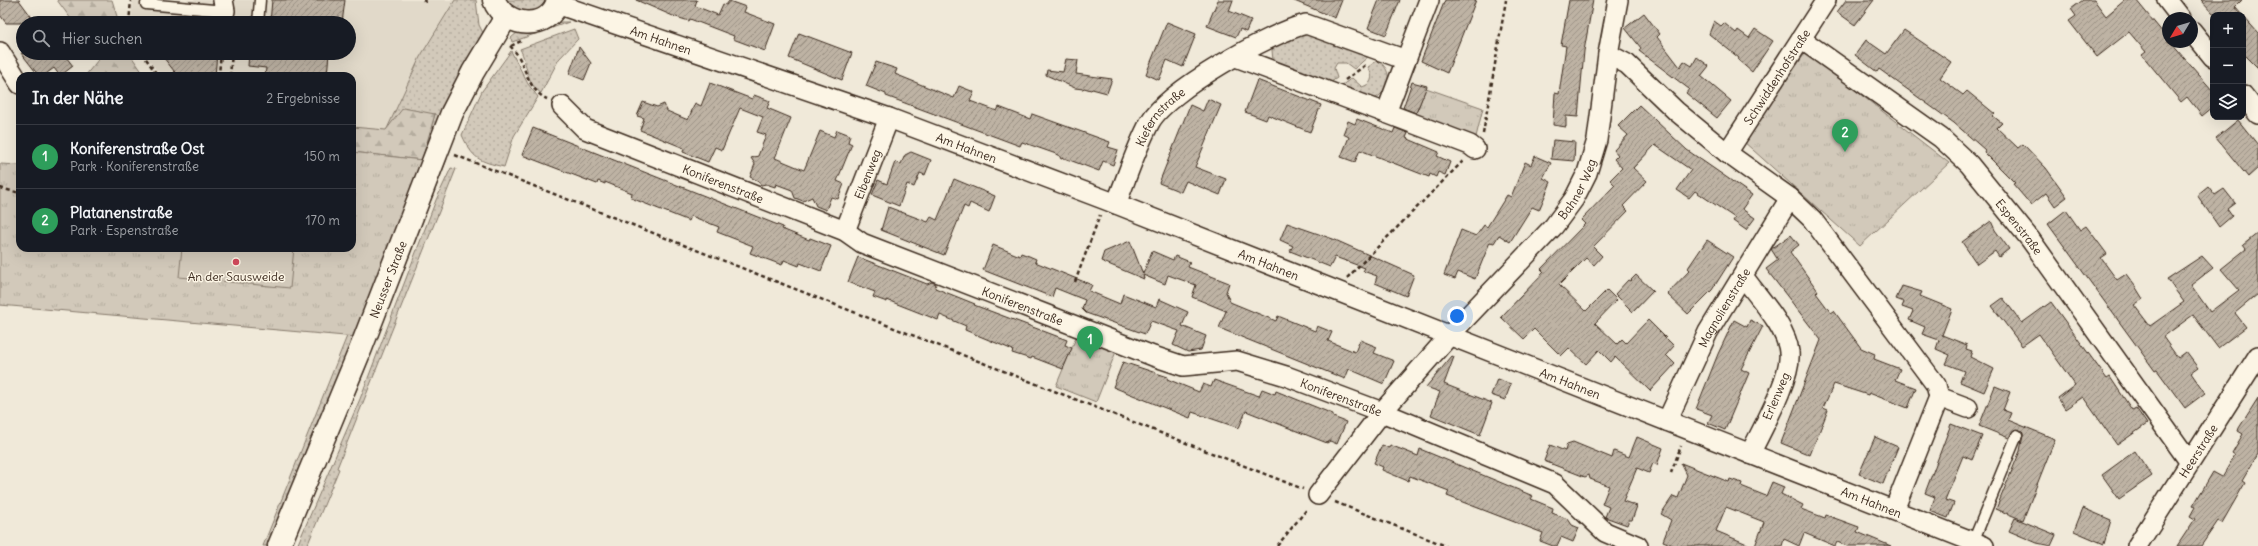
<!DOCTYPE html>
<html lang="de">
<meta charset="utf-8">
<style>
:root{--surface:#171b24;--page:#20242c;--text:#f1f3f6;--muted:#9ea1a6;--line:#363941;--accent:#d1495b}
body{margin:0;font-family:Delius,sans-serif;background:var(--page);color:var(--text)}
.controls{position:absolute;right:12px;top:12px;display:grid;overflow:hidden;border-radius:8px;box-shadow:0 4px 16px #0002}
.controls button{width:36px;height:36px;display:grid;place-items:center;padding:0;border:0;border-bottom:1px solid var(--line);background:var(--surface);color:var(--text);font:20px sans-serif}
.compass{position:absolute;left:2162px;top:12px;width:36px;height:36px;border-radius:50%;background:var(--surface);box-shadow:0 4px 16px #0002;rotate:232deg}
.you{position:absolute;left:1457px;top:316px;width:14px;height:14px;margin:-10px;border:3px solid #fff;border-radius:50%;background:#1a73e8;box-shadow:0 0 0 6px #1a73e833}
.badge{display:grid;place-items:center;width:26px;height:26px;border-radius:50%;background:var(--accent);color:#fff;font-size:13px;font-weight:700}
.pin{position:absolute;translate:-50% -33px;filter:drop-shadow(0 1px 2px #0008)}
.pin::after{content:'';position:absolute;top:21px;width:14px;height:12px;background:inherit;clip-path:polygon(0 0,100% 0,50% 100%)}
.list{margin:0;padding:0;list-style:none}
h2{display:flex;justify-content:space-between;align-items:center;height:52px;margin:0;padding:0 16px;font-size:17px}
h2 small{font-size:13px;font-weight:400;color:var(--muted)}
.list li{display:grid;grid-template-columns:26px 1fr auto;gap:12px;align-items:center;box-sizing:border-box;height:64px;padding:0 16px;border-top:1px solid var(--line)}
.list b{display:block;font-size:15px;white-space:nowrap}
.list p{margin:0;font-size:13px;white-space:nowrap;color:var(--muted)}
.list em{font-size:13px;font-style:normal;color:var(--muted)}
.icon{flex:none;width:22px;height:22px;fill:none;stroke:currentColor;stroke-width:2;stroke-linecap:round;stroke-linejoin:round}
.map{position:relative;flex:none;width:2258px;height:546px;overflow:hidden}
.search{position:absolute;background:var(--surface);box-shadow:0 4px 16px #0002;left:16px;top:16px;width:340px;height:44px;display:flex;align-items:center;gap:10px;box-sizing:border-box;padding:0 14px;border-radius:22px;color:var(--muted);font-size:15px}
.panel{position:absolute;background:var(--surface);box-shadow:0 4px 16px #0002;left:16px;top:72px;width:340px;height:180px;border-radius:12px}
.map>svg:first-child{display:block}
.built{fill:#e1d9c9}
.grass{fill:url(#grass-dots);stroke:#867a6c}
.forest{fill:url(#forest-firs);stroke:#867a6c}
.park{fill:url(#park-tufts);stroke:#867a6c}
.pitch{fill:#d2c9ba;stroke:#867a6c}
.building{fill:url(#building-hatch);stroke:#3b2a1e}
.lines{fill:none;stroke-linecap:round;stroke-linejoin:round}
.lane-casing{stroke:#3b2a1e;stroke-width:13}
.street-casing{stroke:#3b2a1e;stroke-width:22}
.secondary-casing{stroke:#3b2a1e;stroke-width:25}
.path{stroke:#3b2a1e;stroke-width:2.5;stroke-dasharray:4 3;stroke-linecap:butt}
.lane{stroke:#fcf5e5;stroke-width:10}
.street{stroke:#fcf5e5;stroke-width:19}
.secondary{stroke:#fcf5e5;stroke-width:22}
.poi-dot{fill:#d1495b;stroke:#fcf5e5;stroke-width:1.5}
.labels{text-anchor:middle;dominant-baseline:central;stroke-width:3;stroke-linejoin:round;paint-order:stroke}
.street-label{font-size:12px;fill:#3b2a1e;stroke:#fcf5e5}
.poi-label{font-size:12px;fill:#3b2a1e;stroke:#fcf5e5}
</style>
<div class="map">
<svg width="2258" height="546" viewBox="0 0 2258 546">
<defs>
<pattern id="grass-dots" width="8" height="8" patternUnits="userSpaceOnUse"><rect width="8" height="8" fill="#d2c9ba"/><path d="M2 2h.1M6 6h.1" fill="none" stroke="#b5ad9f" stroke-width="1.8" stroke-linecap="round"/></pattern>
<pattern id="forest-firs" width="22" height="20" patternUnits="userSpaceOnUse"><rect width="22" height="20" fill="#d2c9ba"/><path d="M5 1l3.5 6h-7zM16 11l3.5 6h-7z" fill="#b5ad9f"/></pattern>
<pattern id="park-tufts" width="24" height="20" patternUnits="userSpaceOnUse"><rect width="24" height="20" fill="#d2c9ba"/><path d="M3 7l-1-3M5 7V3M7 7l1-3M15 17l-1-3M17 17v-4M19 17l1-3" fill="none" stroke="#b5ad9f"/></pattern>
<pattern id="building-hatch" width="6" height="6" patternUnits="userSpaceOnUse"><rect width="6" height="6" fill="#beb3a4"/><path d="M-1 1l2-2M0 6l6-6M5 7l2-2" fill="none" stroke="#9c9285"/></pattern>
</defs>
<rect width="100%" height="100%" fill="#f0e9d9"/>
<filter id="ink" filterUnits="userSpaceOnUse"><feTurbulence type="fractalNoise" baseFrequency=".025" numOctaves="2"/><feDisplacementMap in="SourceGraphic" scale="8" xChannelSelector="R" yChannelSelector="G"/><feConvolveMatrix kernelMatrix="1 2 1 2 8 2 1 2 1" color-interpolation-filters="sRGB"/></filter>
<g filter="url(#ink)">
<!-- built -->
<path class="built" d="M133,0H455L420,57L386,131L379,155L352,152V76H161L144,53H349V23H131Z"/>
<!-- grass -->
<path class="grass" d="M455,0H476L479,25L483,33L422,160L435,114L386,131L420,57Z
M503,0H549C543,11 526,17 515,11C511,9 507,3 503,0Z
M561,22H569L512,42L511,38L518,32Z
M574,29L578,39L559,59L541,93C525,83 528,63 520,49Z
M1305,30L1370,55L1354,69L1346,63H1337L1334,68L1337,78L1328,84L1273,61L1272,50L1278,42Z
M511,51L528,84L538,97L514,136L504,167C478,161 473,159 462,135L482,91Z
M1377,61C1389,66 1392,81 1383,92C1380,96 1374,99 1371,102L1338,88L1352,78L1362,87C1374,83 1373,76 1368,67Z
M443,158L447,159L364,372L291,546H287Z
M451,168L456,169L337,468L339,469L307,546H297L360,399L436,200Z
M347,336L356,337L270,546H263Z"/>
<!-- forest -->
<path class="forest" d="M57,0H112L119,23H74Z
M94,53H129L145,76H85L98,60Z
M403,108L435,114L422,160L352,152V127L386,130Z"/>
<!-- park -->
<path class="park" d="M1806,52L1949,163L1860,246L1743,141Z
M1426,88L1483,108L1476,137L1473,144L1413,121Z
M352,152L422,160L356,337L0,305V164L20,165V248H352Z
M1078,333L1117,349L1096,402L1056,386Z"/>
<!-- pitch -->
<path class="pitch" d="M182,248H294L290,288L179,277Z"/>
<!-- building -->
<path class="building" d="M0,0H19L36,23H6L0,15Z
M272,0H345L342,23H270Z
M636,0H697L695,6L718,15L723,4L726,5L729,1L746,7L744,12L775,24L765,51L733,39L734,36L690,19L689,21L673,16Z
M1218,0H1233L1229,11L1251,20L1246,32L1240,29L1236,37L1207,26Z
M1292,0H1342L1335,18Z
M1379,0H1400L1386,35L1368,28Z
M1445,0H1476L1447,73L1421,61Z
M1569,0H1593L1584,51L1578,117L1566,116V127L1553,125L1555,93L1559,94L1566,46L1561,45Z
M1846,0H1874L1855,25L1837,12Z
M2083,0H2094L2106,16L2125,0H2136L2168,39V42H2170L2213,91V107L2202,116L2187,97L2181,102L2142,55L2146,52L2129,32L2097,57L2069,21L2076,16L2071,9Z
M2201,0H2242L2235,7L2242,15H2215Z
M1644,13L1660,34L1657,37L1680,67L1684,61L1692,66L1697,57L1709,66L1701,76L1731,101L1717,118L1686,93L1689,89L1639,51L1641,48L1625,28Z
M2243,16L2258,33V68L2243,53Z
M1714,21L1721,26L1724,23L1736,33L1738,30L1749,38L1755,29L1773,41L1752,72L1738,60L1739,58L1709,34Z
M1167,22L1196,34L1183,67L1167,60L1159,80L1146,74Z
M1904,30L1951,62L1940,78L1963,95L1967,91L1995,114L1993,116L2002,123L1997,128L2018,148L2023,144L2046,168L2067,197L2055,206L2046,193L2031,205L2013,184L2015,183L1984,152L1985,150L1954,123L1879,69L1877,72L1855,55L1866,40L1886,54Z
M799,33L852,53L842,80L789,58Z
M579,47L591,63L584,80L569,74Z
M21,53H63L73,66L60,76L54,68L43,76H39Z
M160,53H217L215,76H178Z
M249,53H329L327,76H265L266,68L248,66Z
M1066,59L1078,60L1076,74L1112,79L1107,93L1092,89L1091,90L1084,88L1083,89L1075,88L1046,75L1047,70L1063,72Z
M876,62L897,69L895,74L954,98L959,86L974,92L970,101L997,111L999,107L1030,119L1032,114L1110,142L1108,147L1118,150L1113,165L1103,161L1099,171L1064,158L1061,159L1059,155L1022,142L1020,146L886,96V94L866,86Z
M1257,80L1321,105L1310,132L1268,115L1266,120L1245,112Z
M1412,82L1427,86L1416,113L1403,108Z
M710,83L752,99L754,95L770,101L767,108L791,118L775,158L804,170L820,131L834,137L837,130L850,135L848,142L852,144L837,181L844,184L838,199L831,197L826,210L816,206L812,197L803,201L795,198L792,190L776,184L775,187L766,184L761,185L758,181L750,177L755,164L751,158L758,156L766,135L757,132L763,117L740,108L722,150L715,147L708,162L683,152L684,148L640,130L644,118L637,116L643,102L657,107L664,104L667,111L688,120L695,103L701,106Z
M1208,99L1221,105L1195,167L1226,179L1220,195L1186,181L1181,192L1159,183L1190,105L1203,111Z
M1639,105L1687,150L1752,195L1742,209L1755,218L1746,230L1733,221L1735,218L1695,191L1689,198L1677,190L1691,170L1655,145L1633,168L1647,181L1623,206L1628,211L1593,247L1602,256L1594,265L1586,258L1559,285L1586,311L1607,290L1617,300L1595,323L1617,344L1622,339L1626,343L1648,320L1674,346L1666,355L1675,364L1650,391L1615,357L1611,362L1599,350L1586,364L1569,348L1561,356L1534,329L1524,339L1501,317L1544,272L1541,269L1585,224L1581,220L1615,185L1610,180L1622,168L1614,159L1618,155L1614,150L1628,135L1618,126Z
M1357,119L1393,133L1395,128L1408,133L1406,138L1439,152L1437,156L1450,162L1445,175L1438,172L1436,177L1430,174L1429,177L1360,150L1355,162L1341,157L1349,137L1343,134L1348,121L1355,124Z
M2238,120L2258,145V168L2248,177L2216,138Z
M533,128L783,227L782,229L809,240L810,238L831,246L821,271L800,263L799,266L784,260L782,265L750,253L753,246L717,232L719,227L691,216L689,221L631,198L632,193L605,182V184L598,181L597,184L522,155Z
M1553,140L1575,142L1574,161L1551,159Z
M911,152L931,160L925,175L920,173L914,187L907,184L899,206L872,195L878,180L887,184L895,162L901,164L905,155Z
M1535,156L1551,163L1543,178L1551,182L1539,210L1532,207L1510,242L1499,235L1494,243L1490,242L1475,279L1458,272L1455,279L1444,275L1461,230L1476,236L1484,225L1487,227L1507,195L1511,197L1525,162L1531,165Z
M954,179L995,196L989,212L970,203L968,208L964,206L944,255L881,230L888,207L928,222L931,217L937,220Z
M2208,186L2215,195L2224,189L2235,203L2227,209L2232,216L2219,227L2197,195Z
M2066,210L2080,230L2086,226L2107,254L2101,258L2117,280L2126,274L2135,286L2143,299L2134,305L2150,326L2184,302L2167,279L2202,256L2213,268L2191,285L2210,312L2239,290L2221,269L2246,249L2243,245L2258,233V294L2235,313L2246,327L2218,348L2193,315L2163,337L2178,358L2186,352L2198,368L2191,373L2205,393L2185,408L2157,370L2155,371L2048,224Z
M1991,221L1995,230L2009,249L1999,257L1995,251L1977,264L1962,242Z
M1287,223L1333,239L1414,275L1406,296L1375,283L1377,276L1363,271L1365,268L1335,257L1330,267L1290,251L1293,246L1280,240Z
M1791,235L1799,245L1790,252L1818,291L1816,293L1831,313L1834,311L1861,348L1875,354L1874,359L1900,369L1895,380L1916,388L1908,408L1869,393L1868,395L1834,384L1823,408L1828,410L1810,455L1781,443L1821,340L1766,269L1778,260L1771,249Z
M1707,240L1733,257L1712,290L1688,314L1667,294L1690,270L1688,268Z
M1130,241L1143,274L1152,251L1173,260L1175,256L1190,262L1188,267L1229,283L1226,292L1230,302L1276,321L1278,316L1315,331L1317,326L1332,332L1328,341L1355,352L1360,340L1377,347L1374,353L1394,361L1384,384L1349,369L1345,379L1219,328L1226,311L1192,297L1196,285L1168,275L1165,284L1143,275L1144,279L1101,261L1104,252Z
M993,245L1020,256L1021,253L1029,256L1036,259L1035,262L1092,285L1089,291L1120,304L1123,294L1156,307L1159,299L1188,312L1182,326L1206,336L1201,350L1188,352L1173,345L1179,331L1151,321L1145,334L1086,313L1082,309L1085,300L1055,288L1052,297L983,270Z
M858,257L927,284L932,282L936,284L935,288L975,304L974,305L1067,340L1065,345L1072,348L1063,369L1032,357L1031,359L1012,353L1013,350L965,330L966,326L940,315L938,320L887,300V302L873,297L875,292L848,282Z
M1636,275L1653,291L1633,312L1615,294L1628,280L1630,281Z
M1902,286L1922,292L1920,296L1952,309L1942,335L1967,345L1966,349L1972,351L1970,357L1994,369L1984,392L1960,382L1964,371L1946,364L1950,355L1936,349L1939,340L1922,334L1925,327L1909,320L1913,311L1902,307L1904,302L1896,299Z
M2003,298L2022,323L2051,302L2107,379L2110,377L2132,410L2136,408L2147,424L2117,445L2083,397L2065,409L2058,398L2075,385L2039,334L2022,346L1992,306Z
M1734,320L1747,327L1750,320L1763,326L1741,369L1749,373L1725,430L1708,423L1712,415L1696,409L1718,354Z
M1452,356L1454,357L1444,384L1492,403L1480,435L1431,415L1440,392L1426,387Z
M1123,362L1168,377L1167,379L1199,392L1203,384L1211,387L1214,380L1259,396L1262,389L1275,394L1276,391L1333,414V417L1346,422L1337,444L1330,441L1327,443L1246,411L1239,428L1192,412L1190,418L1113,387Z
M1497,379L1511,384L1505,400L1491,395Z
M1995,386L2010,392L2003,410L2011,413L2008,420L2055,439L2023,520L1996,509L2020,451L2023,435L2022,431L2016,429L2009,438L1979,426Z
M2258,398V454L2242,481L2245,483L2222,523L2218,521L2201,546H2177L2195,519L2190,516L2195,507L2193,506L2213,472L2222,477L2235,455L2232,453L2243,434L2238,431L2239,428Z
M1951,424L1982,436L1972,460L1963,456L1945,500L1954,503L1948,518L1930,511L1935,497L1925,493Z
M1637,437L1663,448L1657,465L1653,463L1649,473L1637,468L1623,501L1637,506L1632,520H1629L1627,525L1605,517L1609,507L1602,504L1609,486L1590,479L1589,475L1585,477L1544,461L1550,445L1565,451L1567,444L1573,442L1612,458L1614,451L1629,457Z
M1875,437L1898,447L1883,484L1859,474Z
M1382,445L1389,448L1390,445L1418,456L1420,449L1533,496L1531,499L1553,508L1552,513L1568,519L1572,525L1579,528L1573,542L1561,537L1557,546H1553L1540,541L1543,533L1447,496L1449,491L1410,476L1408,481L1382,470L1383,467L1374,463Z
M2135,451L2152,476L2119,499L2102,475Z
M1681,463L1729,482L1730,479L1742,483L1741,486L1766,496L1772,482L1784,487L1781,494L1803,505L1801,509L1825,518L1826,515L1859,527L1857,532L1891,546H1847L1837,542L1835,546L1804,533L1799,546L1784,539L1782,546H1755L1764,522L1726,507L1716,531L1752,546H1675L1663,541L1671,520L1661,514L1673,496L1678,498L1687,475Z
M2083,508L2111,520L2104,544L2074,531Z
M2015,518L2056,535L2051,546L2037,543L2009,531Z"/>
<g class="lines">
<!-- lane casing -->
<g class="lane-casing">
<path id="lane" d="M146,4L225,11
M258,23L260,0
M1973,542L2017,435"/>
</g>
<!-- street casing -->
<g class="street-casing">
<g id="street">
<path d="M223,0L225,11"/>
<path d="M2167,0L2181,18"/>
<path id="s1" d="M557,4L889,118L1106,200L1984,546"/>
<path d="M2192,31L2213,57"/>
<path id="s2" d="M1801,39L1941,138L1969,164L2030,239L2189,461"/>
<path d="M0,52L20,84"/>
<path d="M1608,54L1627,64L1676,111L1727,153L1790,198L1812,219L1936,385L1939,397L1894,510"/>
<path d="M1236,57L1386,113"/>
<path d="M1406,60L1386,113L1470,145L1475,149"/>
<path d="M2243,95L2258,114"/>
<path id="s3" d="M562,106L585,129L845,231L862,243L1153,356L1183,366L1237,361L1286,376L1382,412L1555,484L1605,532L1638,546"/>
<path id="s4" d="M1727,153L1826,0"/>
<path id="s5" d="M1116,204C1127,177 1136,148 1150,122C1168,90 1270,33 1306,24L1406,60L1429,0"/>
<path id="s6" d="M845,231L889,118"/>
<path d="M1743,276C1757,296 1787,327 1789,352C1792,377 1762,429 1750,454"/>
<path d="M1939,397L1968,408"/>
<path id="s7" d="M1667,421L1708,332L1790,198"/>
<path id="s8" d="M1318,495L1382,412L1449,336L1554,226L1574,199L1587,173L1597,140L1608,54L1618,0"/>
<path id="s9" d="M2137,546L2258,356"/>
</g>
</g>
<!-- secondary casing -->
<g class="secondary-casing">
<g id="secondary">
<path d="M494,0C504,28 550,32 558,0"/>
<path id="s10" d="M279,546L361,348L452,113L473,72L506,17"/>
</g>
</g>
<!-- path -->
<path class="path" d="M423,0L428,3
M129,23L131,0
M510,46C527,61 524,88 547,99
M511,46L521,41
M142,53L158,76
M217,73L219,74L221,53
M230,76L232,53
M1345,80L1367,64
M1483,134L1506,0
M455,155L1303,489
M0,188L20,193
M1347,278L1463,161
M1075,282L1100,215
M1671,473L1681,446
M1335,502L1446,546
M1277,546L1308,508"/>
<!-- lane -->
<use href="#lane" class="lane"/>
<!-- street -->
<use href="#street" class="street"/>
<!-- secondary -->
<use href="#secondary" class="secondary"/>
</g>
</g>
<!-- markers -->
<circle class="poi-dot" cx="236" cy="262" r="4"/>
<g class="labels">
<!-- street labels -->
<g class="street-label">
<text stroke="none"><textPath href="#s1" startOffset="110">Am Hahnen</textPath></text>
<text stroke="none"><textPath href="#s4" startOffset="91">Schwiddenhofstraße</textPath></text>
<text stroke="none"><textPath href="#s5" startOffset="99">Kiefernstraße</textPath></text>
<text stroke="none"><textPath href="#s1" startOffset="434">Am Hahnen</textPath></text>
<text stroke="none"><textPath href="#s6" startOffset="61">Eibenweg</textPath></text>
<text stroke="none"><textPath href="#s3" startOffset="181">Koniferenstraße</textPath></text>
<text stroke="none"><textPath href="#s8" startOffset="402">Bahner Weg</textPath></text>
<text stroke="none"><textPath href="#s2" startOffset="290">Espenstraße</textPath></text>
<text stroke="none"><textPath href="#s1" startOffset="758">Am Hahnen</textPath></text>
<text stroke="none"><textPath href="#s10" startOffset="288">Neusser Straße</textPath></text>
<text stroke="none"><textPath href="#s3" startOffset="505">Koniferenstraße</textPath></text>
<text stroke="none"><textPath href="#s7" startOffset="127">Magnolienstraße</textPath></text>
<text stroke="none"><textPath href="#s1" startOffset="1082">Am Hahnen</textPath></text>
<text transform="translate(1776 396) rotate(-67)">Erlenweg</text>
<text stroke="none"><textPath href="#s3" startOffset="841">Koniferenstraße</textPath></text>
<text stroke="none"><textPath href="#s9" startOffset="113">Heerstraße</textPath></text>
<text stroke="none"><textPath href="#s1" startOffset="1406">Am Hahnen</textPath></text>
</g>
<!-- poi labels -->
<g class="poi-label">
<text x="236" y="276">An der Sausweide</text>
</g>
</g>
</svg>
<div class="controls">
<button>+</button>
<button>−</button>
<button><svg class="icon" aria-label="layers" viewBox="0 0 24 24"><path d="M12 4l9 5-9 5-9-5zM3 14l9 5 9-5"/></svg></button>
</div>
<svg class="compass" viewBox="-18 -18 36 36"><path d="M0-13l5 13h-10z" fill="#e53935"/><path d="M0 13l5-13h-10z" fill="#9ea1a6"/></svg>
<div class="you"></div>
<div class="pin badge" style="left:1090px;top:359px;background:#2e9e5b">1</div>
<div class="pin badge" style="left:1845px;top:152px;background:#2e9e5b">2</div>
<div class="search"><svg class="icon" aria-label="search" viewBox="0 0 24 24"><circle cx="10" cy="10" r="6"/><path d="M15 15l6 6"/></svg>Hier suchen</div>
<section class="panel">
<h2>In der Nähe<small>2 Ergebnisse</small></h2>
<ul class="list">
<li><span class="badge" style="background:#2e9e5b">1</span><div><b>Koniferenstraße Ost</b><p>Park · Koniferenstraße</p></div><em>150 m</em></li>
<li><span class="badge" style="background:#2e9e5b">2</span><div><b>Platanenstraße</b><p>Park · Espenstraße</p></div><em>170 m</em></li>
</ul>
</section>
</div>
